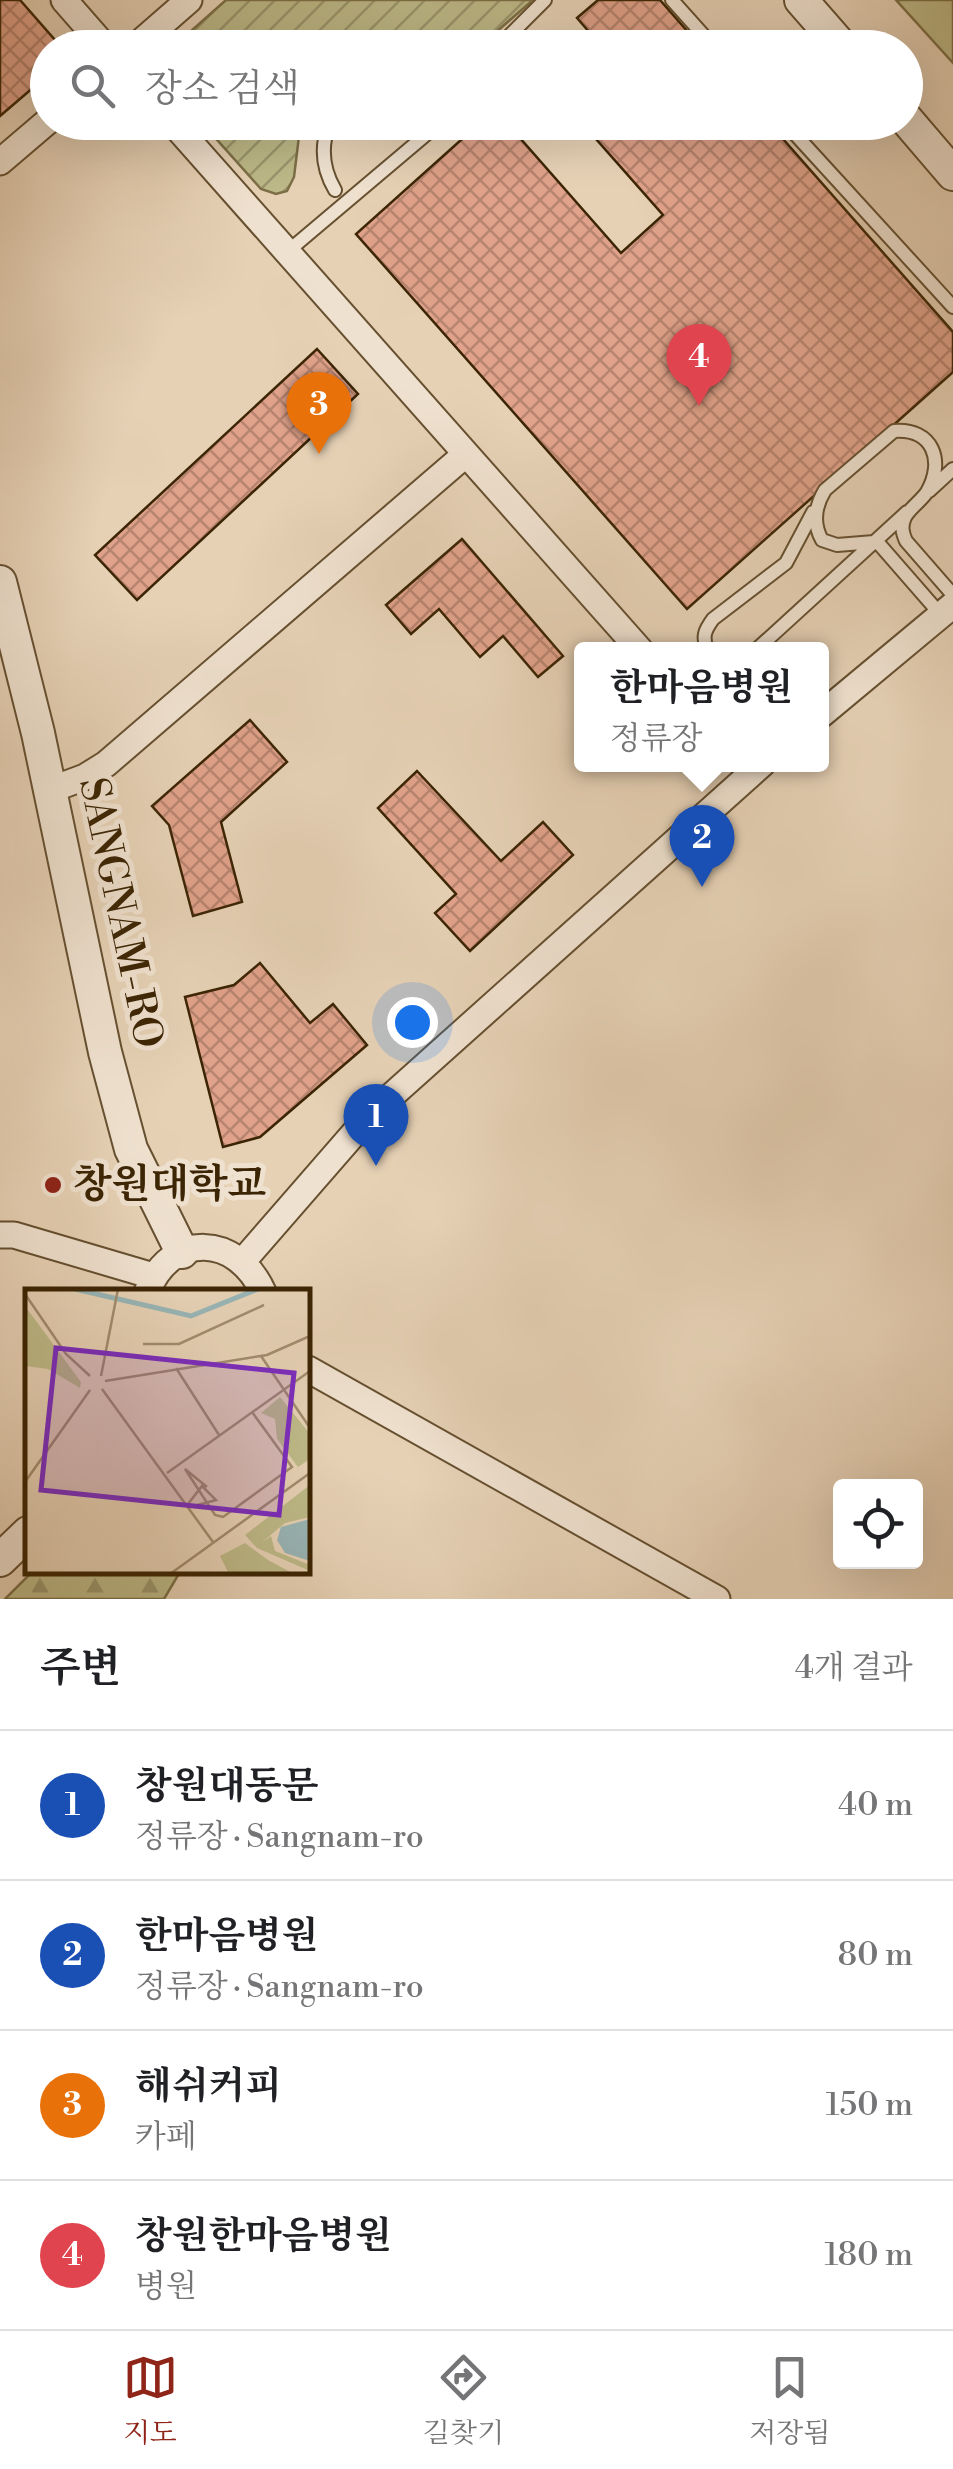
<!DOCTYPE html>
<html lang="ko">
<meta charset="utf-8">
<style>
:root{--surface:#fff;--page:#f2f2f2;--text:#202124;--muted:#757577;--line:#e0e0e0;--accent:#8f2418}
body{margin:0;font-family:"Libre Bodoni","Noto Serif KR",serif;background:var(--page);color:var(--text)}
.controls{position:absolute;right:30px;bottom:30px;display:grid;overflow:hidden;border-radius:10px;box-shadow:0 10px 40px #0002}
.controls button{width:90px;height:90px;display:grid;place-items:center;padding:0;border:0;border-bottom:2px solid var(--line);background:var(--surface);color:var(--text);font:50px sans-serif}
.you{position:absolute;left:412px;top:1022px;width:35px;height:35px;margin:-25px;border:8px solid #fff;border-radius:50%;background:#1a73e8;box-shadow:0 0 0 15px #1a73e833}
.badge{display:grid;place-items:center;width:65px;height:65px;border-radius:50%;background:var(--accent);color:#fff;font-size:32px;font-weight:700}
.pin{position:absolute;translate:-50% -82px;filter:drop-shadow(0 2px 5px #0008)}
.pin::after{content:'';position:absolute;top:52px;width:35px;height:30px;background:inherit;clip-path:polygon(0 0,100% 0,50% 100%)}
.popup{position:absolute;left:574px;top:642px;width:255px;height:130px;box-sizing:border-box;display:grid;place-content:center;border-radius:10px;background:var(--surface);filter:drop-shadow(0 2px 8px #0005);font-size:32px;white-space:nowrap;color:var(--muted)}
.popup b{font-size:38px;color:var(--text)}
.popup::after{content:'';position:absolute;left:50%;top:100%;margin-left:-20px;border:20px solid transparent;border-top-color:var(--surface)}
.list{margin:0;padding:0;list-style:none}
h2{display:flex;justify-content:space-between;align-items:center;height:130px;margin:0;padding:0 40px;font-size:42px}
h2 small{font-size:32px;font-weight:400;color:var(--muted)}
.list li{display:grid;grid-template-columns:65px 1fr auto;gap:30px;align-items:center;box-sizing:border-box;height:150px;padding:0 40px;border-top:2px solid var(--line)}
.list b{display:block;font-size:38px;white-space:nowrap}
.list p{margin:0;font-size:32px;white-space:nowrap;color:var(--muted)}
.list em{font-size:32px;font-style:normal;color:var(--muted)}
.icon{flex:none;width:55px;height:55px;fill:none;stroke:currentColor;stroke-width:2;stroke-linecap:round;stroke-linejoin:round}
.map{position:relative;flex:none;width:953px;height:1599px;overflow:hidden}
.search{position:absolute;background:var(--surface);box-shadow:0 10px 40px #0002;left:30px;right:30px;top:30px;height:110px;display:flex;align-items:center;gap:25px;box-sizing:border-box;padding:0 35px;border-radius:55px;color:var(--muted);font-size:38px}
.sheet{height:730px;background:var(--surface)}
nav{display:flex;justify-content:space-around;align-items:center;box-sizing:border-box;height:140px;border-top:2px solid var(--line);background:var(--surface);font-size:28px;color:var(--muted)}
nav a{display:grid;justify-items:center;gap:5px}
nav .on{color:var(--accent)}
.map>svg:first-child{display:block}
.forest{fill:url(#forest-firs);stroke:#7c6f46;stroke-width:2.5}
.park{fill:#bdb988;stroke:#7c6f46;stroke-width:2.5}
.garden{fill:url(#garden-furrows);stroke:#7c6f46;stroke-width:2.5}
.building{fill:url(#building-cross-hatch);stroke:#3c2504;stroke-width:2.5}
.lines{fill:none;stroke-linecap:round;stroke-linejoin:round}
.service-casing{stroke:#665030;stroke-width:16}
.minor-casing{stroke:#665030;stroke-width:29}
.tertiary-casing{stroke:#665030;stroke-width:36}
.service{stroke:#efe1cf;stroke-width:12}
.minor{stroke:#efe1cf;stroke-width:25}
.tertiary{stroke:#efe1cf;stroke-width:32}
.poi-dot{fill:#8f2418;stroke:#efe1cf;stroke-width:4}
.labels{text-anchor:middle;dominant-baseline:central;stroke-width:10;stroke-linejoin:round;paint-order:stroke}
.street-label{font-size:40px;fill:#3c2504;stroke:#efe1cf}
.poi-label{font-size:40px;font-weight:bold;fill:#3c2504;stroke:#efe1cf;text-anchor:start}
.inset-river{fill:none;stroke:#98b5b6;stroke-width:5}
.inset-road{fill:none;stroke:#a28c6e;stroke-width:2.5}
.view{fill:#7b2cbf;fill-opacity:0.15;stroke:#7b2cbf;stroke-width:5}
.inset-edge{fill:none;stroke:#3c2504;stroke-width:5}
</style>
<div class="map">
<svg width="953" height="1599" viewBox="0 0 953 1599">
<defs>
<pattern id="forest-firs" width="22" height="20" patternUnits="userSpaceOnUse" patternTransform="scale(2.5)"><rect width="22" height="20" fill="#bdb988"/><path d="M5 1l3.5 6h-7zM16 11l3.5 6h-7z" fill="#9b966d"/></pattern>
<pattern id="garden-furrows" width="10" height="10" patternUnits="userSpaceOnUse" patternTransform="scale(2.5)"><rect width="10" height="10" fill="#bdb988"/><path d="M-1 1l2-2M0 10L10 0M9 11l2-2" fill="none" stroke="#9b966d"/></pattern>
<pattern id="building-cross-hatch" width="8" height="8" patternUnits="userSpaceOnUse" patternTransform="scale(2.5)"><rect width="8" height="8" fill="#e0a28a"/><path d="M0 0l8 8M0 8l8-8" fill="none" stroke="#b7846f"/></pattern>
</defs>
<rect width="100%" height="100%" fill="#e6d1b5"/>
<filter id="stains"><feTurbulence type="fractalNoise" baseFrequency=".002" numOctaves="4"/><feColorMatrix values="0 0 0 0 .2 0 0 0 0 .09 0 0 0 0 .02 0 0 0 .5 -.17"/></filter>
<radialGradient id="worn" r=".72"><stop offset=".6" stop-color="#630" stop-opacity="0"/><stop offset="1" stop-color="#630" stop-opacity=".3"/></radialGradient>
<!-- forest -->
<path class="forest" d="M32,1572H180L164,1599H5Z"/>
<!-- park -->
<path class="park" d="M896,0H953V63Z"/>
<!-- garden -->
<path class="garden" d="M226,0H533L479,47H173Z
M202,123H303L300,128L294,177L287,191L276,194L261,189Z"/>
<!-- building -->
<path class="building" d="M0,0H20L62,48H48V75L0,116Z
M598,0H660L702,48H603L577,18Z
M481,122H506L621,253L663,215L581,122H768L953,332V372L687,609L356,234Z
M317,349L358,394L137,600L95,555Z
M462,539L563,656L538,677L503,636L480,657L439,609L411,634L386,605Z
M250,720L287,762L221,822L242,902L193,916L169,825L152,806Z
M417,771L501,861L543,822L573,855L470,951L435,913L456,894L378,808Z
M260,963L310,1023L333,1004L367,1045L260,1137L223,1147L185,997L234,985Z"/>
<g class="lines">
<!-- service casing -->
<g class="service-casing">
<path id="service" d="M672,0L715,48
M497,48L545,0
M330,122C320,146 322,168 335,190
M784,122L953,307
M287,252L441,122
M929,491L953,469
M941,615L880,545L874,542L837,545L822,540C813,524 815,506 825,490L894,431C933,428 945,461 927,492C921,501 910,508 905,517C901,526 902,532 906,541L953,595
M707,650C702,636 705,630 713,619L786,563L813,512
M756,650L907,512"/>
</g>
<!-- minor casing -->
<g class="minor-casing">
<path id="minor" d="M64,0L106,48
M134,48L189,0
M172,122L640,650
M0,162L48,121
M822,714L953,605
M50,790L85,777L106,764L466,454
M0,1235H14L153,1276
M243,1261L370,1115L762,764
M147,1292C171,1231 237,1234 263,1292
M308,1369L717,1599"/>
</g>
<!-- tertiary casing -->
<g class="tertiary-casing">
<path id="tertiary" d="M801,0L843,48
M906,119L953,174
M0,582L38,733L105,1052L131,1149L182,1252
M0,1560L28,1533"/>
</g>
<!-- service -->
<use href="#service" class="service"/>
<!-- minor -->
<use href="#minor" class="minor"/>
<!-- tertiary -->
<use href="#tertiary" class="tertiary"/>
</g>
<!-- markers -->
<circle class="poi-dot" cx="53" cy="1185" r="10"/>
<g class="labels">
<!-- street labels -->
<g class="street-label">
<text transform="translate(120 913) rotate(78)">SANGNAM-RO</text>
</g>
<!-- poi labels -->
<g class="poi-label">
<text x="73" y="1185">창원대학교</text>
</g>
</g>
<!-- overview -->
<g transform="translate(25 1289)">
<rect width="285" height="285" fill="#e6d1b5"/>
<path d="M0,17L56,93L55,99L23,80L0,77ZM220,254L243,271L269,285H204L195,267Z" fill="#bdb988"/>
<path d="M285,196V228L260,234L236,254L246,247L250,262L285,276V282L232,259L220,246Z" fill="#bdb988"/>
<path d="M255,108L285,145V170L273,178L252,150L250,130L236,124Z" fill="#bdb988"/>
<path d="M285,230V272L260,264L252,251L256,238Z" fill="#98b5b6"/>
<path class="inset-river" d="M50,0L166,27L233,0"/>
<path class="inset-road" d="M0,5L41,65L65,87M118,55H154L239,16M236,67L285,139M151,79L194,146M76,87L93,0M80,92L242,66L285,47M77,100L188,253M142,184L285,82M0,193L65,101M182,198L160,180L190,226L198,228L267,178L227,123M163,215L177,197L191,211L165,218M145,285L285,184"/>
<path class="view" d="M31,59L269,84L254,226L16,201Z"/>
<rect width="285" height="285" class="inset-edge"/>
</g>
<rect width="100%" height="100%" filter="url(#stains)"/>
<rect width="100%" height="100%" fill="url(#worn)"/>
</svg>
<div class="controls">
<button><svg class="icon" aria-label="locate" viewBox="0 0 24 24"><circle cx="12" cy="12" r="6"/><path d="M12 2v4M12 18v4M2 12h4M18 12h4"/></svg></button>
</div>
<div class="you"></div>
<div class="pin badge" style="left:376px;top:1166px;background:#1a4fb4">1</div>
<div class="pin badge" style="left:702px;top:887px;background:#1a4fb4">2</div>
<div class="popup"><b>한마음병원</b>정류장</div>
<div class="pin badge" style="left:319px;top:454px;background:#e8710a">3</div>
<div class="pin badge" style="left:699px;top:406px;background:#e0444e">4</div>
<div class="search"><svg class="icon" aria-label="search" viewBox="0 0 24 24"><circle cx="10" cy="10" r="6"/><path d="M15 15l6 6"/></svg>장소 검색</div>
</div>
<section class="sheet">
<h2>주변<small>4개 결과</small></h2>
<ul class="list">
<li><span class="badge" style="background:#1a4fb4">1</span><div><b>창원대동문</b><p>정류장 · Sangnam-ro</p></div><em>40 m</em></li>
<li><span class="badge" style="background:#1a4fb4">2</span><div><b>한마음병원</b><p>정류장 · Sangnam-ro</p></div><em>80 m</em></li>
<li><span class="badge" style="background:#e8710a">3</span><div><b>해쉬커피</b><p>카페</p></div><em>150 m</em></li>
<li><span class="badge" style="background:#e0444e">4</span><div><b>창원한마음병원</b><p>병원</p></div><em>180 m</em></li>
</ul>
</section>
<nav>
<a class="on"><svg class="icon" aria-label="map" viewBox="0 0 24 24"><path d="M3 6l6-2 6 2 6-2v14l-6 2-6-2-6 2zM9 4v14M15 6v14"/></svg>지도</a>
<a><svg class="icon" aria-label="directions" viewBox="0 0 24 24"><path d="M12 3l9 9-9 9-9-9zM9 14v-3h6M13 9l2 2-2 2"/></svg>길찾기</a>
<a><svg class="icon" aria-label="saved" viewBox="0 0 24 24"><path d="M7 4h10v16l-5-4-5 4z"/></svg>저장됨</a>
</nav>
